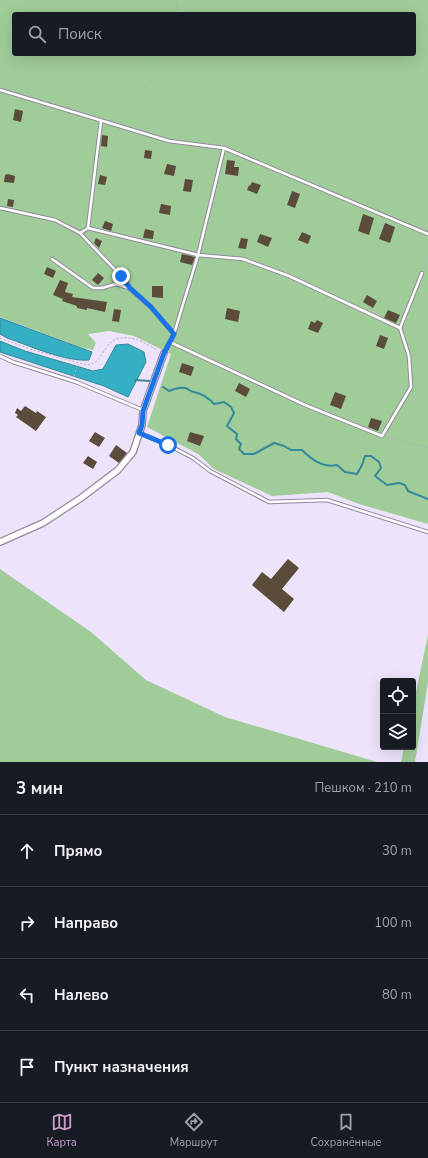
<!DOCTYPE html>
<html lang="ru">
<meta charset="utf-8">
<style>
:root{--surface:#171b24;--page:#20242c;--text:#f1f3f6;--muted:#9ea1a6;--line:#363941;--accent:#cd9ecc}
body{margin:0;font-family:"Nunito Sans",sans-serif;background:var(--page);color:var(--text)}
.controls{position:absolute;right:12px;bottom:12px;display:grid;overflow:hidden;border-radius:4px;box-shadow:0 4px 16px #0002}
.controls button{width:36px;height:36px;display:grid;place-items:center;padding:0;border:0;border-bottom:1px solid var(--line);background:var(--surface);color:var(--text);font:20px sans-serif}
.stop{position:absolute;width:12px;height:12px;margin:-9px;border:3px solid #1a73e8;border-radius:50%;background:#fff}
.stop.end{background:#1a73e8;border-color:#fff;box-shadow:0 1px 4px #0008}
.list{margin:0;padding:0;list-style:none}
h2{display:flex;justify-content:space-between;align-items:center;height:52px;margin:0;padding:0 16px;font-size:17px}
h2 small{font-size:13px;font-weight:400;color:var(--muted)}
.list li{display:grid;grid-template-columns:26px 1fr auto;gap:12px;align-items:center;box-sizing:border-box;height:72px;padding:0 16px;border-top:1px solid var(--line)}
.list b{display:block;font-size:15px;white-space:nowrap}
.list em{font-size:13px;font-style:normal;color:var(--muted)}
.icon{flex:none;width:22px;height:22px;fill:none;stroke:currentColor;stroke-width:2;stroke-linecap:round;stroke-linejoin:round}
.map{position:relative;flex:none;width:428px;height:762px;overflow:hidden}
.search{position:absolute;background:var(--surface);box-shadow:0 4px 16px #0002;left:12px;right:12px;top:12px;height:44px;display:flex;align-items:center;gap:10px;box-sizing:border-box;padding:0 14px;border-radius:4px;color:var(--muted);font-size:15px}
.sheet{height:340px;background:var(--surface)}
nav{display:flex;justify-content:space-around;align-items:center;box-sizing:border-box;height:56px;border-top:1px solid var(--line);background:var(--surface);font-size:11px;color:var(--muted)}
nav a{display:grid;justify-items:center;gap:2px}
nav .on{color:var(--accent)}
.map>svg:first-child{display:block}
.green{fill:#9fcc98;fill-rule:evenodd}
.water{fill:#34afc4;stroke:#34899a}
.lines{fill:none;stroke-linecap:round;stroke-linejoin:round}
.stream{stroke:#34899a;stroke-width:2}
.building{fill:#5a4b3b}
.lane-casing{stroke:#93899e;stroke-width:4.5}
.street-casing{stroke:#93899e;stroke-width:8}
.path{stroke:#b4acbf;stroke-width:1;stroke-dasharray:2 2;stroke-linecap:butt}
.lane{stroke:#fff;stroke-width:2.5}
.street{stroke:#fff;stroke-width:5.5}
.route{stroke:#1a73e8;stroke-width:5}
</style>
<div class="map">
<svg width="428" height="762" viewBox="0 0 428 762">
<rect width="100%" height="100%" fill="#ede3fa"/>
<!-- green -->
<path class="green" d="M0,0H428V524L359,504L328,492L272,496L214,469L198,454L147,427L171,354L134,336L109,331L88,334L96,343L93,350L83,348L0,317ZM14,14H414V54H14Z
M0,569L91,632L146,680L225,717L377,762H0Z
M428,635V682L415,762H401L404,747H413V706Z"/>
<!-- water -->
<path class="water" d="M0,318L92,352L89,360C66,362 30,346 7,338L0,334Z
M0,341L25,351L93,371L103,369L116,345L128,344L144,352L146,362L128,397L104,386L0,352Z"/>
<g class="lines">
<!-- stream -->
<path class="stream" d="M135,380L150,381
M163,387L169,391C174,389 180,387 185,388C189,389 191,392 194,392C203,394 208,397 214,404L224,402L231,407L234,413L227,426L237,434L236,439L241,444L239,449L244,454H254L274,443L284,446L291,450H302C312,460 323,468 337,465L345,472L357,474L362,465L365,456H371L379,462L381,468L375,476L387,485L399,483L405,485L408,491L428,499"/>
</g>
<!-- building -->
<path class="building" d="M15,109L23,111L21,122L13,120Z
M102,135L108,136L107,147L101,146Z
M145,150L152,151L151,159L144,158Z
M227,160L235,161L234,167H239L238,176L225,174Z
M167,164L176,166L174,176L164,174Z
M8,174L15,176L14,183L4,182L5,175Z
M100,175L107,177L105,185L98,184Z
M185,179L193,180L191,192L183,191Z
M252,182L261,185L257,194L247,190L249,185L250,186Z
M292,191L300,194L295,208L287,205Z
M8,199L14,200L13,207L7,206Z
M161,204L171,206L170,215L159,213Z
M363,214L374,218L369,235L358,231Z
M105,221L113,224L111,231L102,228Z
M385,223L395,227L390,243L379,239Z
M145,229L154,231L153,239L143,238Z
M302,232L311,236L308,244L298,240Z
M260,234L272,238L268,247L257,242Z
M96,238L102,241L99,248L94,243Z
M241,238L248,239L246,249L238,248Z
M182,254L195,257L192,265L180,262Z
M47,267L56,271L53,278L44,274Z
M98,273L104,278L98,285L92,280Z
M60,280L68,283L65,292L73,294L72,297L107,302L105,312L87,308V310L77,308V306L62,301L63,299L53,295Z
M152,286H163V298L152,297Z
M367,295L377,301L373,308L363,302Z
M227,308L240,311L238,322L225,319Z
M114,309L121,310L119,322L112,321Z
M388,310L400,315L396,323L384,318Z
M317,320L323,323L318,333L308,329L311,321L315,323Z
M380,335L388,338L384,349L376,346Z
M182,363L194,367L191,376L179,372Z
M239,383L250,389L246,397L235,391Z
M335,392L346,396L341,409L330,405Z
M25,406L36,413L37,411L46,417L36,431L16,417L18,415L15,413L17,408L21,411Z
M371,418L382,421L378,431L368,427Z
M95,432L105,438L99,447L89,441Z
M190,432L204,436L200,446L187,441Z
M116,445L127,453L119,463L109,456Z
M88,456L97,462L93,469L83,463Z
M288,559L299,568L282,589L294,599L284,612L252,585L262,572L271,579Z"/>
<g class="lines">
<!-- lane casing -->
<g class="lane-casing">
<path id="lane" d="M0,90L169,141L224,148L428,234
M0,208L55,220L80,233L121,276L129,288L151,307L174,334
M88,228L101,121
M80,233L88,228L198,255L243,259L289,276L400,328
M52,259L93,288H102L116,284L129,288
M170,342L305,405L382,436L411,387L409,356L400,328L422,273
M165,352L174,334L198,255L224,148
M0,356L13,362L76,382L143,410
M140,433L168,445L193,458L210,471L269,502L327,500L428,532"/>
</g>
<!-- street casing -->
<g class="street-casing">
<path id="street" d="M0,542L43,523L81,498L118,470L133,452L142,425L143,411L164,353"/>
</g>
<!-- path -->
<path class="path" d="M176,0L177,14
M142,129L147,113L141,91L153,78L152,66L163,54
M424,269L428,252
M0,338L33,350L87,365C109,363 99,331 135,339C143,341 151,347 158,350
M74,376L78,364
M388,438L428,447"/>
<!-- lane -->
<use href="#lane" class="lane"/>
<!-- street -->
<use href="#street" class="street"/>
</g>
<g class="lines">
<!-- route -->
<path class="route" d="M121,276L130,288L151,307L174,334L164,353L143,411L142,425L139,433L168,445"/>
</g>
</svg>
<div class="controls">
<button><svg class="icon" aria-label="locate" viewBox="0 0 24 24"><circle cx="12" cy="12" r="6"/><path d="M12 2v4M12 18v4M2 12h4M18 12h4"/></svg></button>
<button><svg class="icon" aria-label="layers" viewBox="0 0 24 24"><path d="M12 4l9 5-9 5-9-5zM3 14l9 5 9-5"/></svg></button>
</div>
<div class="stop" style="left:168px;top:445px"></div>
<div class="stop end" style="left:121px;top:276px"></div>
<div class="search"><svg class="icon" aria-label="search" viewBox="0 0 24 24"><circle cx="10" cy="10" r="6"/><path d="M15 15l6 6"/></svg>Поиск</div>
</div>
<section class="sheet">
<h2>3 мин<small>Пешком · 210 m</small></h2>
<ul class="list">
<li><svg class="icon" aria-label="ahead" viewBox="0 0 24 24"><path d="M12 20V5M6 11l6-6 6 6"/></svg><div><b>Прямо</b></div><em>30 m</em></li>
<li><svg class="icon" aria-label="right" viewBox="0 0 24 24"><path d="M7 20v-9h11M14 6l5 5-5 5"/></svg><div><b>Направо</b></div><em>100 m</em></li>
<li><svg class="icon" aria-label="left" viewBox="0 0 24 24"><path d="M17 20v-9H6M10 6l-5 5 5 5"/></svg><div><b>Налево</b></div><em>80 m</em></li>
<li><svg class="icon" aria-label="arrive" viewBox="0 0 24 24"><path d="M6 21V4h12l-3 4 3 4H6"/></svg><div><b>Пункт назначения</b></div></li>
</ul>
</section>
<nav>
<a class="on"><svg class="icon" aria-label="map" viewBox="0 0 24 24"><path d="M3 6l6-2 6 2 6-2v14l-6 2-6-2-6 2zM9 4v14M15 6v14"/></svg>Карта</a>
<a><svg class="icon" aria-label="directions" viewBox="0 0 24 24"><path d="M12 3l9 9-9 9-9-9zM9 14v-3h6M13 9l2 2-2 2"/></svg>Маршрут</a>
<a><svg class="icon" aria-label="saved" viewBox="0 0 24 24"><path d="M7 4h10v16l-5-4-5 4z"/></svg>Сохранённые</a>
</nav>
